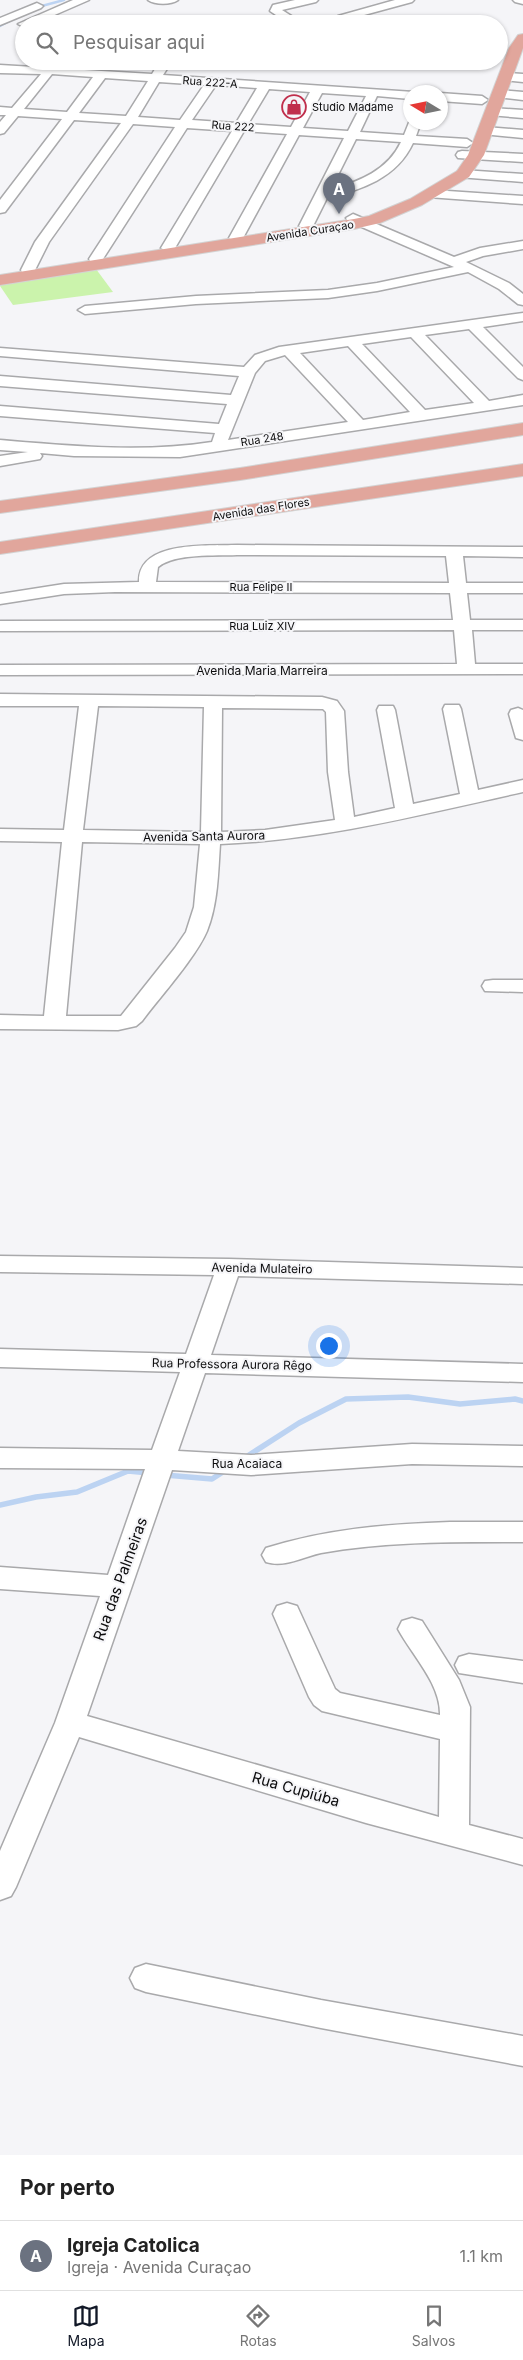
<!DOCTYPE html>
<html lang="pt">
<meta charset="utf-8">
<style>
:root{--surface:#fff;--page:#f2f2f2;--text:#222;--muted:#767676;--line:#e0e0e0;--accent:#111827}
body{margin:0;font-family:Inter,sans-serif;background:var(--page);color:var(--text)}
.compass{position:absolute;left:403px;top:85px;width:45px;height:45px;border-radius:50%;background:var(--surface);box-shadow:0 1px 4px #0004;rotate:280deg}
.you{position:absolute;left:328px;top:1345px;width:18px;height:18px;margin:-12px;border:4px solid #fff;border-radius:50%;background:#1a73e8;box-shadow:0 0 0 8px #1a73e833}
.badge{display:grid;place-items:center;width:32px;height:32px;border-radius:50%;background:var(--accent);color:#fff;font-size:16px;font-weight:700}
.pin{position:absolute;translate:-50% -41px;filter:drop-shadow(0 1px 2px #0008)}
.pin::after{content:'';position:absolute;top:26px;width:18px;height:15px;background:inherit;clip-path:polygon(0 0,100% 0,50% 100%)}
.list{margin:0;padding:0;list-style:none}
h2{display:flex;justify-content:space-between;align-items:center;height:65px;margin:0;padding:0 20px;font-size:21px}
h2 small{font-size:16px;font-weight:400;color:var(--muted)}
.list li{display:grid;grid-template-columns:32px 1fr auto;gap:15px;align-items:center;box-sizing:border-box;height:70px;padding:0 20px;border-top:1px solid var(--line)}
.list b{display:block;font-size:19px;white-space:nowrap}
.list p{margin:0;font-size:16px;white-space:nowrap;color:var(--muted)}
.list em{font-size:16px;font-style:normal;color:var(--muted)}
.icon{flex:none;width:28px;height:28px;fill:none;stroke:currentColor;stroke-width:2;stroke-linecap:round;stroke-linejoin:round}
.map{position:relative;flex:none;width:523px;height:2155px;overflow:hidden}
.search{position:absolute;background:var(--surface);box-shadow:0 1px 4px #0004;left:15px;right:15px;top:15px;height:55px;display:flex;align-items:center;gap:12px;box-sizing:border-box;padding:0 18px;border-radius:28px;color:var(--muted);font-size:19px}
.sheet{height:135px;background:var(--surface)}
nav{display:flex;justify-content:space-around;align-items:center;box-sizing:border-box;height:70px;border-top:1px solid var(--line);background:var(--surface);font-size:14px;color:var(--muted)}
nav a{display:grid;justify-items:center;gap:2px}
nav .on{color:var(--accent)}
.map>svg:first-child{display:block}
.green{fill:#cbf3ac}
.lines{fill:none;stroke-linecap:round;stroke-linejoin:round}
.stream-far1{stroke:#bcd3f2;stroke-width:2.5}
.stream{stroke:#bcd3f2;stroke-width:5.5}
.minor-casing{stroke:#a9a9ab;stroke-width:3}
.major-casing{stroke:#d3d3d3;stroke-width:2}
.minor{fill:#fff;fill-rule:evenodd}
.major{fill:#e1a69c;fill-rule:evenodd}
.labels{text-anchor:middle;dominant-baseline:central;stroke-width:4;stroke-linejoin:round;paint-order:stroke}
.far-street-label{font-size:11px;fill:#0c0c0d;stroke:#f5f5f8}
.far-poi-label{font-size:11px;fill:#0c0c0d;stroke:#f5f5f8;text-anchor:start}
.street-label{font-size:12px;fill:#0c0c0d;stroke:#f5f5f8}
.near-street-label{font-size:15px;fill:#0c0c0d;stroke:#f5f5f8}
</style>
<div class="map">
<svg width="523" height="2155" viewBox="0 0 523 2155">
<rect width="100%" height="100%" fill="#f5f5f8"/>
<!-- green -->
<path class="green" d="M96,269L113,292L13,305L0,286V281Z"/>
<g class="lines">
<!-- stream-far1 -->
<path class="stream-far1" d="M38,7L64,0
M0,26L19,16"/>
<!-- stream -->
<path class="stream" d="M246,1457L299,1423L346,1399L408,1397L460,1404L515,1399L523,1401
M165,1475L212,1479L226,1470
M0,1505L36,1497L77,1492L128,1471L149,1473"/>
<!-- minor casing -->
<g class="minor-casing">
<path id="minor" d="M73,0H89L34,24H24V27L18,24Z
M148,0H178C171,5 155,5 148,0Z
M295,0H318L316,2L282,10L293,17L313,24L285,21L270,11L273,5Z
M395,0H414L412,2L342,21L336,18L338,16Z
M513,0H523V4L515,2Z
M37,3L43,6L41,8L0,25V18Z
M160,61H172L163,75L414,92H410V99L377,96L360,132L404,135L410,120V122H421L416,136L467,139L473,143L467,147L413,143C397,178 361,190 327,198L313,226L306,230L299,226L344,138L299,135L243,238L236,242L229,238L287,134L244,131L175,248L168,252L161,248L232,131L187,128L101,262H91L89,259L175,127L133,124L49,242L35,270L37,275L35,278H25L21,270L35,242L121,123L74,120L5,212L0,213V200L62,119L18,116L4,133L0,134V122L6,115H0V107L12,108L41,74L0,73V65L152,74ZM52,74L93,77L67,112L24,109ZM105,78L148,81L126,116L79,113ZM159,82L204,85L180,120L138,117ZM216,85L257,88L236,123L192,120ZM269,89L310,92L291,127L248,124ZM322,93L366,96L348,131L303,128ZM356,139L401,142C388,170 359,182 331,189Z
M506,73L523,74V82L502,80L500,77Z
M500,90L523,92V100L496,97L494,94Z
M440,93L482,96L488,100L482,104L440,101Z
M493,108L523,110V118L489,115L487,112L489,109Z
M486,127L523,130V138L482,134L480,131Z
M462,151L523,154V162L458,158L456,155L458,152Z
M463,170L523,174V182L458,177L457,174L458,171Z
M433,190L523,196V204L428,197L426,194L428,191Z
M353,214L454,257L480,248L523,241V249L483,256L466,262L509,283L523,294V305L518,304L499,289L468,272L377,291L328,298L196,304L85,314L78,310L85,306L196,296L328,290L377,283L454,267L348,221L346,218Z
M523,313V321L483,327L523,367V380L518,378L469,329L425,335L489,401L523,395V405L180,457L74,456L40,453L42,456L40,459L0,466V456L28,452L0,450V440C70,446 142,453 212,442L215,433L0,416V406L219,424L227,404L0,386V376L231,395L239,376L0,356V348L244,367L255,355L279,347ZM411,337L474,403L425,410L362,344ZM348,346L410,412L363,420L300,353ZM285,355L348,422L228,440L255,373L265,361Z
M237,545L523,547V557L463,556L466,583H523V593H467L470,620H523V630H472L475,664H523V674L0,675V665L457,664L454,630L0,631V621L453,620L450,593L115,592L64,594L0,604V594L64,584L139,582C138,540 208,546 237,545ZM237,555L446,556L449,583L156,582L158,567C175,553 216,556 237,555Z
M0,694L322,697L337,701L344,711L348,772L354,817L395,808L377,710L379,706H393L395,710L413,804L460,794L443,709L445,705H459L461,709L478,790L523,780V792C423,814 323,840 220,844C218,873 218,903 207,931C196,957 160,997 142,1021L136,1026L118,1030L0,1029V1015L44,1016L62,842L0,841V829L64,830L79,706H0ZM98,706L204,707L201,832L83,830ZM222,708L323,709L326,712L328,772L335,820L265,830L221,832ZM82,842L200,844L194,907L186,932L175,948L121,1016H66Z
M518,708L523,710V740L516,738L509,714L511,710Z
M493,980H523V992L485,991L482,986L485,981Z
M0,1256L229,1259L523,1268V1284L238,1276L211,1355L523,1364V1382L205,1373L178,1451L251,1455L412,1444L523,1446V1466L412,1464L251,1475L172,1470L87,1716L439,1817L440,1739L322,1711L314,1705L309,1697L273,1614L277,1606L287,1603L297,1606L335,1689L340,1693L440,1715C441,1684 412,1655 398,1629L402,1621L412,1618L422,1621L459,1680L470,1707L469,1825L523,1839V1865L366,1823L79,1737L16,1887L11,1896L0,1900V1851L55,1723L100,1596L0,1589V1567L108,1575L145,1469L0,1468V1448L152,1450L180,1372L0,1367V1349L186,1354L214,1275L0,1272Z
M450,1522H523V1542C456,1542 388,1541 321,1553C303,1557 284,1568 266,1562L262,1555L266,1548C326,1529 387,1524 450,1522Z
M469,1654L523,1661V1683L459,1673L455,1665L459,1657Z
M146,1964L321,2000L523,2036V2066L321,2028L146,1992L135,1988L130,1978L135,1968Z"/>
</g>
<!-- major casing -->
<g class="major-casing">
<path id="major" d="M523,34V48L484,155L469,177L422,205L380,223L354,229L0,285V275L354,219L369,216L410,199L457,171L468,155L509,48L518,35Z
M523,423V435L240,480L0,513V501L240,468Z
M523,464V476L0,554V542Z"/>
</g>
<!-- minor -->
<use href="#minor" class="minor"/>
<!-- major -->
<use href="#major" class="major"/>
</g>
<!-- icons -->
<defs>
<g id="shop-ring" transform="scale(1.25)"><circle r="9.5" fill="#f5f5f8" stroke="#c02f4c" stroke-width="1.5"/><path d="M-5-2.5h2.3a2.7 3.5 0 0 1 5.4 0H5L5.5 6h-11ZM-1.5-2.5h3a1.5 2.3 0 0 0-3 0Z" fill="#c02f4c"/></g>
</defs>
<g fill-rule="evenodd">
<use href="#shop-ring" x="294" y="107"/>
</g>
<g class="labels">
<!-- far-street labels -->
<g class="far-street-label">
<text transform="translate(210 82) rotate(4)">Rua 222-A</text>
<text transform="translate(233 126) rotate(4)">Rua 222</text>
<text transform="translate(310 231) rotate(-9)">Avenida Curaçao</text>
<text transform="translate(262 439) rotate(-9)">Rua 248</text>
<text transform="translate(261 509) rotate(-9)">Avenida das Flores</text>
<text x="261" y="587">Rua Felipe II</text>
<text x="262" y="626">Rua Luiz XIV</text>
</g>
<!-- far-poi labels -->
<g class="far-poi-label">
<text x="312" y="107">Studio Madame</text>
</g>
<!-- street labels -->
<g class="street-label">
<text x="262" y="670">Avenida Maria Marreira</text>
<text transform="translate(204 836) rotate(-1)">Avenida Santa Aurora</text>
<text transform="translate(262 1268) rotate(1)">Avenida Mulateiro</text>
<text transform="translate(232 1364) rotate(1)">Rua Professora Aurora Rêgo</text>
<text x="247" y="1463">Rua Acaiaca</text>
</g>
<!-- near-street labels -->
<g class="near-street-label">
<text transform="translate(120 1579) rotate(-70)">Rua das Palmeiras</text>
<text transform="translate(296 1789) rotate(16)">Rua Cupiúba</text>
</g>
</g>
</svg>
<svg class="compass" viewBox="-18 -18 36 36"><path d="M0-13l5 13h-10z" fill="#e53935"/><path d="M0 13l5-13h-10z" fill="#767676"/></svg>
<div class="you"></div>
<div class="pin badge" style="left:339px;top:214px;background:#6b7280">A</div>
<div class="search"><svg class="icon" aria-label="search" viewBox="0 0 24 24"><circle cx="10" cy="10" r="6"/><path d="M15 15l6 6"/></svg>Pesquisar aqui</div>
</div>
<section class="sheet">
<h2>Por perto<small></small></h2>
<ul class="list">
<li><span class="badge" style="background:#6b7280">A</span><div><b>Igreja Catolica</b><p>Igreja · Avenida Curaçao</p></div><em>1.1 km</em></li>
</ul>
</section>
<nav>
<a class="on"><svg class="icon" aria-label="map" viewBox="0 0 24 24"><path d="M3 6l6-2 6 2 6-2v14l-6 2-6-2-6 2zM9 4v14M15 6v14"/></svg>Mapa</a>
<a><svg class="icon" aria-label="directions" viewBox="0 0 24 24"><path d="M12 3l9 9-9 9-9-9zM9 14v-3h6M13 9l2 2-2 2"/></svg>Rotas</a>
<a><svg class="icon" aria-label="saved" viewBox="0 0 24 24"><path d="M7 4h10v16l-5-4-5 4z"/></svg>Salvos</a>
</nav>
